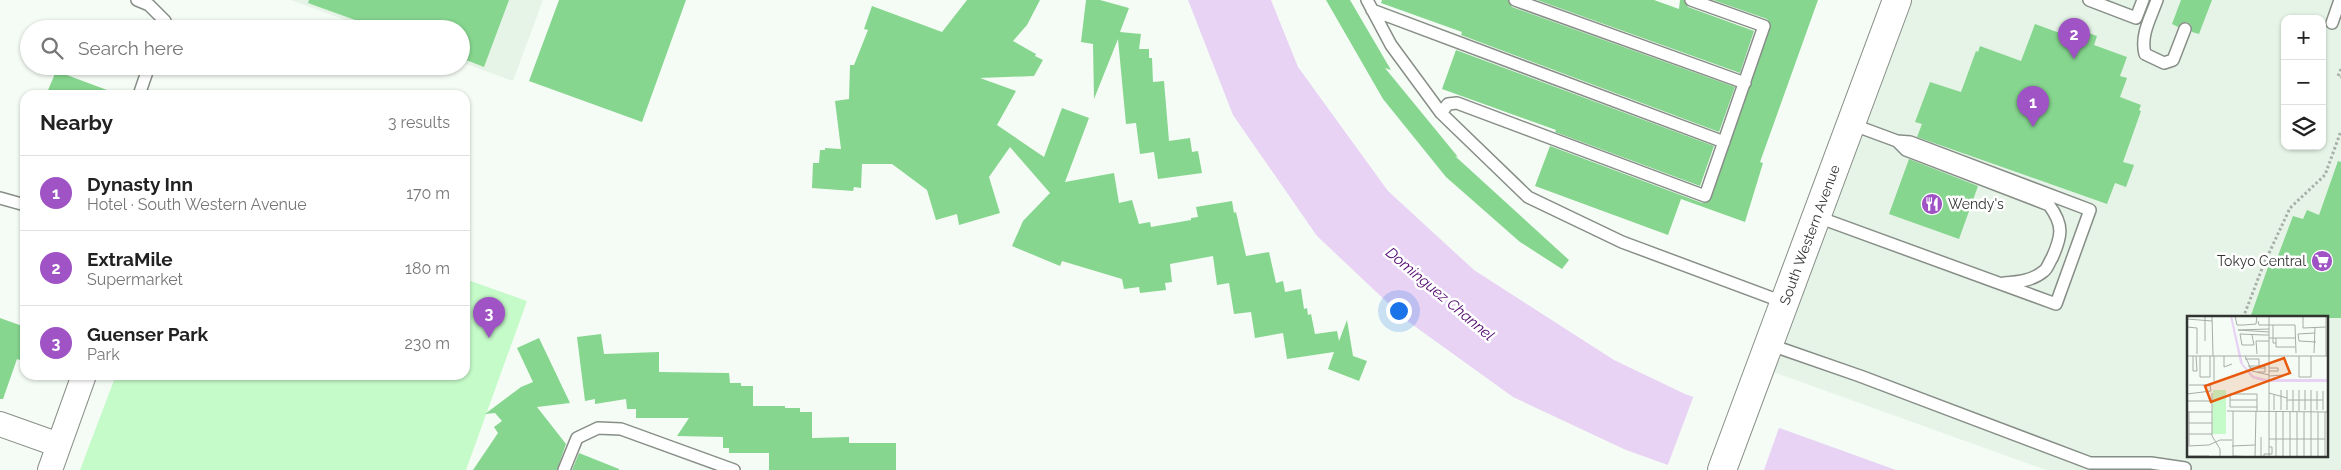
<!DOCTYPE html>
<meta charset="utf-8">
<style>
:root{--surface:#fff;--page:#f2f2f2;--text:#222;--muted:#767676;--line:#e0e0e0;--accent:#9f53c5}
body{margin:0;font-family:Raleway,sans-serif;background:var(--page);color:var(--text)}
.controls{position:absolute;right:15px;top:15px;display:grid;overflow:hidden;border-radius:10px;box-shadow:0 1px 4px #0004}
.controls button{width:45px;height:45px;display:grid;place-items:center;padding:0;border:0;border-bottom:1px solid var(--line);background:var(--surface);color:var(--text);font:25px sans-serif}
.you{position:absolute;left:1398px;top:310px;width:18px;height:18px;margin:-12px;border:4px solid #fff;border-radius:50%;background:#1a73e8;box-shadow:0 0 0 8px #1a73e833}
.badge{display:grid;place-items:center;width:32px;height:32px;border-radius:50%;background:var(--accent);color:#fff;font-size:16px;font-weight:700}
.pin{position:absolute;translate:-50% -41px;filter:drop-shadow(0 1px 2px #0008)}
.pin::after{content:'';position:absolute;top:26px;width:18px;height:15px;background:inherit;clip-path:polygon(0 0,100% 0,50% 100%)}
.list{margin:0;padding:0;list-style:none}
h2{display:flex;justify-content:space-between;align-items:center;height:65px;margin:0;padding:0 20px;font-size:21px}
h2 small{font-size:16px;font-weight:400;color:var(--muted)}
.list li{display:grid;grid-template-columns:32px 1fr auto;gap:15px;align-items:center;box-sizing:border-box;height:75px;padding:0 20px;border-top:1px solid var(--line)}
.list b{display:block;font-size:19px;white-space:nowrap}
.list p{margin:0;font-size:16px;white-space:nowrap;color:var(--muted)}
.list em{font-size:16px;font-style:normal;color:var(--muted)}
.icon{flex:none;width:28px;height:28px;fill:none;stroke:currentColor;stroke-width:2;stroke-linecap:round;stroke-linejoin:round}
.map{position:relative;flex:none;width:2341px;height:470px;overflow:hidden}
.search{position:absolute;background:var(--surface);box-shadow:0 1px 4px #0004;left:20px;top:20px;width:450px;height:55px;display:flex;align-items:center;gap:12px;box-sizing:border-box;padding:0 18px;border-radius:28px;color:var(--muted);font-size:19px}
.panel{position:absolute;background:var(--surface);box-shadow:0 1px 4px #0004;left:20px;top:90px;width:450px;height:290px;border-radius:15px}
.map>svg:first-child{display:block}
.built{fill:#e6f4e7;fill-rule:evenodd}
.green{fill:#c5fac9}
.water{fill:#e8d3f4}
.pier{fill:#f5fcf5}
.building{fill:#86d68f}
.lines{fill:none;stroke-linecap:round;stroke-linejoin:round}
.service-casing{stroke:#878e87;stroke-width:14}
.minor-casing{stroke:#878e87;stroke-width:26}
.primary-casing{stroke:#878e87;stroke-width:30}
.path{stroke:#a8aea8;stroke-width:3;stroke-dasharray:2.5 2.5;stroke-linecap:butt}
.service{stroke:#fff;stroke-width:11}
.minor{stroke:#fff;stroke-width:24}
.primary{stroke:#fff;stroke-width:28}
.labels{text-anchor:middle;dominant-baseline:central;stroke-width:5;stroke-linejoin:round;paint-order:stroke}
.poi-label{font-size:14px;fill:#303330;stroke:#fff;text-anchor:start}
.street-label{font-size:14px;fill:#303330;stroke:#fff}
.water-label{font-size:15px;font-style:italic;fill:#4f056c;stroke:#fff}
.inset-road{fill:none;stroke:#a6aca6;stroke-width:1}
.view{fill:#e8590c;fill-opacity:0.15;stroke:#e8590c;stroke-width:2.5}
.inset-edge{fill:none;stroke:#303330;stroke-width:2.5}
</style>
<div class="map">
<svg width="2341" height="470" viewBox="0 0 2341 470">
<rect width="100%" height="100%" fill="#f5fcf5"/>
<!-- built -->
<path class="built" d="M291,0H543L513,81L461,62V29H370Z
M1906,0H2341V470H2046L1770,371ZM2285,19H2322V146H2285ZM2188,318H2327V456H2188Z"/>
<!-- green -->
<path class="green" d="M465,279L527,301L466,470H80L116,375H465Z"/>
<!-- water -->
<path class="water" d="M1188,0H1271L1298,67L1388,191L1474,270L1614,360L1685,394L1896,470H1682L1626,450L1513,397L1406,320L1317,236L1233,115Z"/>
<!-- pier -->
<path class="pier" d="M1694,395L1780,425L1764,470H1674L1667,467Z"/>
<!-- building -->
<path class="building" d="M309,0H509L484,67L461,58V29H380L308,3Z
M559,0H686L642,122L529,81Z
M967,0H1040L1027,25L1013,41L1036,54L1035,56L1043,60L1034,76L980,78L1016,91L997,125L1044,157L1062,108L1089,118L1065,182L1114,173L1119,203L1132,200L1139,224L1150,222L1151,227L1191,220V218L1198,217L1196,207L1232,201L1234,213L1236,212L1246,256L1269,252L1276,283L1283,281L1285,292L1301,289L1304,309L1307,308L1308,315L1311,314L1315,334L1337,331L1339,341L1347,320L1353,356L1367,361L1359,381L1328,369L1334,352L1287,359L1283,333L1255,338L1251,312L1234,314L1229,283L1217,285L1213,256L1170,264L1172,282L1165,283L1166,290L1140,293L1139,287L1124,289L1122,279L1062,261L1060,266L1012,246L1023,221L1050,193L1010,147L989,177L1000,213L959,225L957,214L936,220L927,190L892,164H862L861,188L854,187L853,191L812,188L813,163H819L820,150H825V148L841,149L835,101L849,99L850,65H854L868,30L864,29L872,6L942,32Z
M1086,0H1100L1129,8L1120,32L1141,34L1139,49H1149V58H1152L1153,82L1164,81L1169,141L1190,138L1192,152L1198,151L1202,173L1158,179L1154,152L1140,154L1136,123L1126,124L1118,39L1094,99L1093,44L1081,42Z
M1326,0H1350L1391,70L1385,68L1458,157L1455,156L1569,260L1562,269L1520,242L1446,177L1383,99Z
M1382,0H1508L1512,7L1735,87L1719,132L1461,35L1462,32L1381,3Z
M1537,0H1654L1679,9L1680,0H1684L1688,7L1754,31L1740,73Z
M1713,0H1818L1760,162L1763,163L1745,222L1681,199L1668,235L1535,186L1550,146L1702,203L1710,201L1771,25L1767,19Z
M2181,0H2212L2199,34L2192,32L2191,25L2187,22L2181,23L2178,27L2172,24Z
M2035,24L2068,36L2072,27L2097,36L2094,45L2127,57L2120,76L2127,78L2120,97L2141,105L2139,110L2141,111L2123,162L2134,165L2126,187L2115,183L2107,204L1917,137L1922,124L1915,122L1930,82L1961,92L1976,51L1978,52L1980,46L2021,61Z
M1456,50L1714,146L1700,186L1555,132L1556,130L1442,89Z
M56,71L115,93L114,95H46Z
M1909,159L1978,186L1959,239L1889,214Z
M2338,161L2341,162V318H2250L2268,267L2273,269L2293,216L2303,219L2307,210L2319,215Z
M0,318L25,327V362L17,359L3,399H0Z
M601,334L604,354L659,352V372L729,373L730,383H741V386H753V406H785V408H800V412H812V438L849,437V443H896V470H769V453H729V448H723V437L677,436L689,418H636V409H627L626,399L595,404V399L585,401L577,337Z
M539,338L570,403L537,407L566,444L557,470H473L498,433L494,427L502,421L495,413L485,414L521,387L533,382L517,348Z
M579,453L619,469V470H572Z"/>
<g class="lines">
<!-- service casing -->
<g class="service-casing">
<path id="service" d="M137,0L149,5L165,21L163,29
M1367,0L1391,45L1441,113L1528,197L1622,242L1783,302
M1515,0L1745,83
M2089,0L2136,18L2143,0
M2157,0C2151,17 2140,35 2145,54L2164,63L2173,60L2185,29
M1372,10L1724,142
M2332,23L2340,0
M139,95L149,66
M1441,113L1448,104L1457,103L1705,196L1764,26L1691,0
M1897,141L1906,150L2049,205C2064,225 2062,236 2052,258C2049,262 2048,268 2044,271C2032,281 2018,282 2004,283
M0,198L25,205
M1815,216L2056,304L2090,210L1910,142L1897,141L1851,124
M1768,344L1860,376L2090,463H2151L2185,468
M564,470L577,438L598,428L621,429L734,470"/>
</g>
<!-- minor casing -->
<g class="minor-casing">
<path id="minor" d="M0,424L59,445
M50,470L84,375"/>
</g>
<!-- primary casing -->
<g class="primary-casing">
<g id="primary">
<path id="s1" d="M1722,470L1897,0"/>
</g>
</g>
<!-- path -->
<path class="path" d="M2341,69L2338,76L2341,77
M2243,318L2263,266L2290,208L2325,175L2341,131"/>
<!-- service -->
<use href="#service" class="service"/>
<!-- minor -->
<use href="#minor" class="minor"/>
<!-- primary -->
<use href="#primary" class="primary"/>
</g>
<!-- icons -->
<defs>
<g id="restaurant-disc" transform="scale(1.125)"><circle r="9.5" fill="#9f53c5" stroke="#fff"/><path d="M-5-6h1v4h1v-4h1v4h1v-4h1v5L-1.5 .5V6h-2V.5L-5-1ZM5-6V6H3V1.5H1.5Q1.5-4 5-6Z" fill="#fff"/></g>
<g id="supermarket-disc" transform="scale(1.125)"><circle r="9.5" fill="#9f53c5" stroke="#fff"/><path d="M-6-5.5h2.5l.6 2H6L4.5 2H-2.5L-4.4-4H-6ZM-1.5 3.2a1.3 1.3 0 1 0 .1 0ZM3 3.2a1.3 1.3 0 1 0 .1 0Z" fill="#fff"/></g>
</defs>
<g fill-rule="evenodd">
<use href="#restaurant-disc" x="1932" y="204"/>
<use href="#supermarket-disc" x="2322" y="261"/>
</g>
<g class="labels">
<!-- poi labels -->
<g class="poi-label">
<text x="1948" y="204">Wendy's</text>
<text x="2306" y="261" text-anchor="end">Tokyo Central</text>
</g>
<!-- street labels -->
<g class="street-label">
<text stroke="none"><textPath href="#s1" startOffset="251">South Western Avenue</textPath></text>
</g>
<!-- water labels -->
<g class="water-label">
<text transform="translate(1440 294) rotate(40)">Dominguez Channel</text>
</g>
</g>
<!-- overview -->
<g transform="translate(2187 316)">
<rect width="141" height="141" fill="#f5fcf5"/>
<path d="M26,74H39V118H25Z" fill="#c5fac9"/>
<path d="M43,0H45L56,48L67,60L80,63H141V66H78L65,62L53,47Z" fill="#e8d3f4"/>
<path class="inset-road" d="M25,0L26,40M48,0L50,9H57L69,8L70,0M116,0V12L139,11M139,0V40M0,3L25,5M71,5L72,9H108L109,37M86,9V27H89M0,11L10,12V38M82,16L51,14L82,13M128,17L111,18L112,25L129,26M65,19L67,29H55L53,18L77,19H82M82,22H108M89,22V31H108M18,25V0M127,37L128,11M70,38L69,25H82M0,40H142M6,40V55H10L9,40M13,40V61H23V40M37,40V51L45,48M58,40L65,55L82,59M112,40V61H124V40M58,43H72V50M61,50H78V56H70M62,52H78M82,55H91V52H82M82,60L97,59M27,65V40M94,74V94M100,74V94M118,74V94M124,74V141M130,75V94M25,77V120L33,133V141M82,77L100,82M0,78L24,75L23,69H2M43,84H70M100,84H136M0,85H25M70,91H43V78H70V95M87,94V78M136,94V75M40,95L142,96M46,95V140L68,141M106,95V74M112,95V74M0,96H25M96,96V141M103,96V141M138,96V141M2,107H25M2,118H25M74,121V141M82,123H138M2,129V96M0,130L22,129L33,124H45M45,130L68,129M0,140H22M68,141L69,95M77,141V138H85V131H82M82,141V0M89,141V96M110,141V96M117,141V96M131,141V96"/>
<path class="view" d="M97,42L103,57L24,86L18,70Z"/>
<rect width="141" height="141" class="inset-edge"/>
</g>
</svg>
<div class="controls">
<button>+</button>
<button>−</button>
<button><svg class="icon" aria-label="layers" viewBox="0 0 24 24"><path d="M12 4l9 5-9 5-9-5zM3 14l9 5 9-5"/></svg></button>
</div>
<div class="you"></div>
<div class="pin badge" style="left:2033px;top:127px">1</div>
<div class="pin badge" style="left:2074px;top:59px">2</div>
<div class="pin badge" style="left:489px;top:338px">3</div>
<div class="search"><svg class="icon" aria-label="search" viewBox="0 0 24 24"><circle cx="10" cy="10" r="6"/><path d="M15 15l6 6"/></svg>Search here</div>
<section class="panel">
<h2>Nearby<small>3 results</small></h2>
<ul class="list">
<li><span class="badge">1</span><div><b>Dynasty Inn</b><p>Hotel · South Western Avenue</p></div><em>170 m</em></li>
<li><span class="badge">2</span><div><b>ExtraMile</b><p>Supermarket</p></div><em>180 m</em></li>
<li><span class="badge">3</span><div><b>Guenser Park</b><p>Park</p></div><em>230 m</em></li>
</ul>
</section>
</div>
